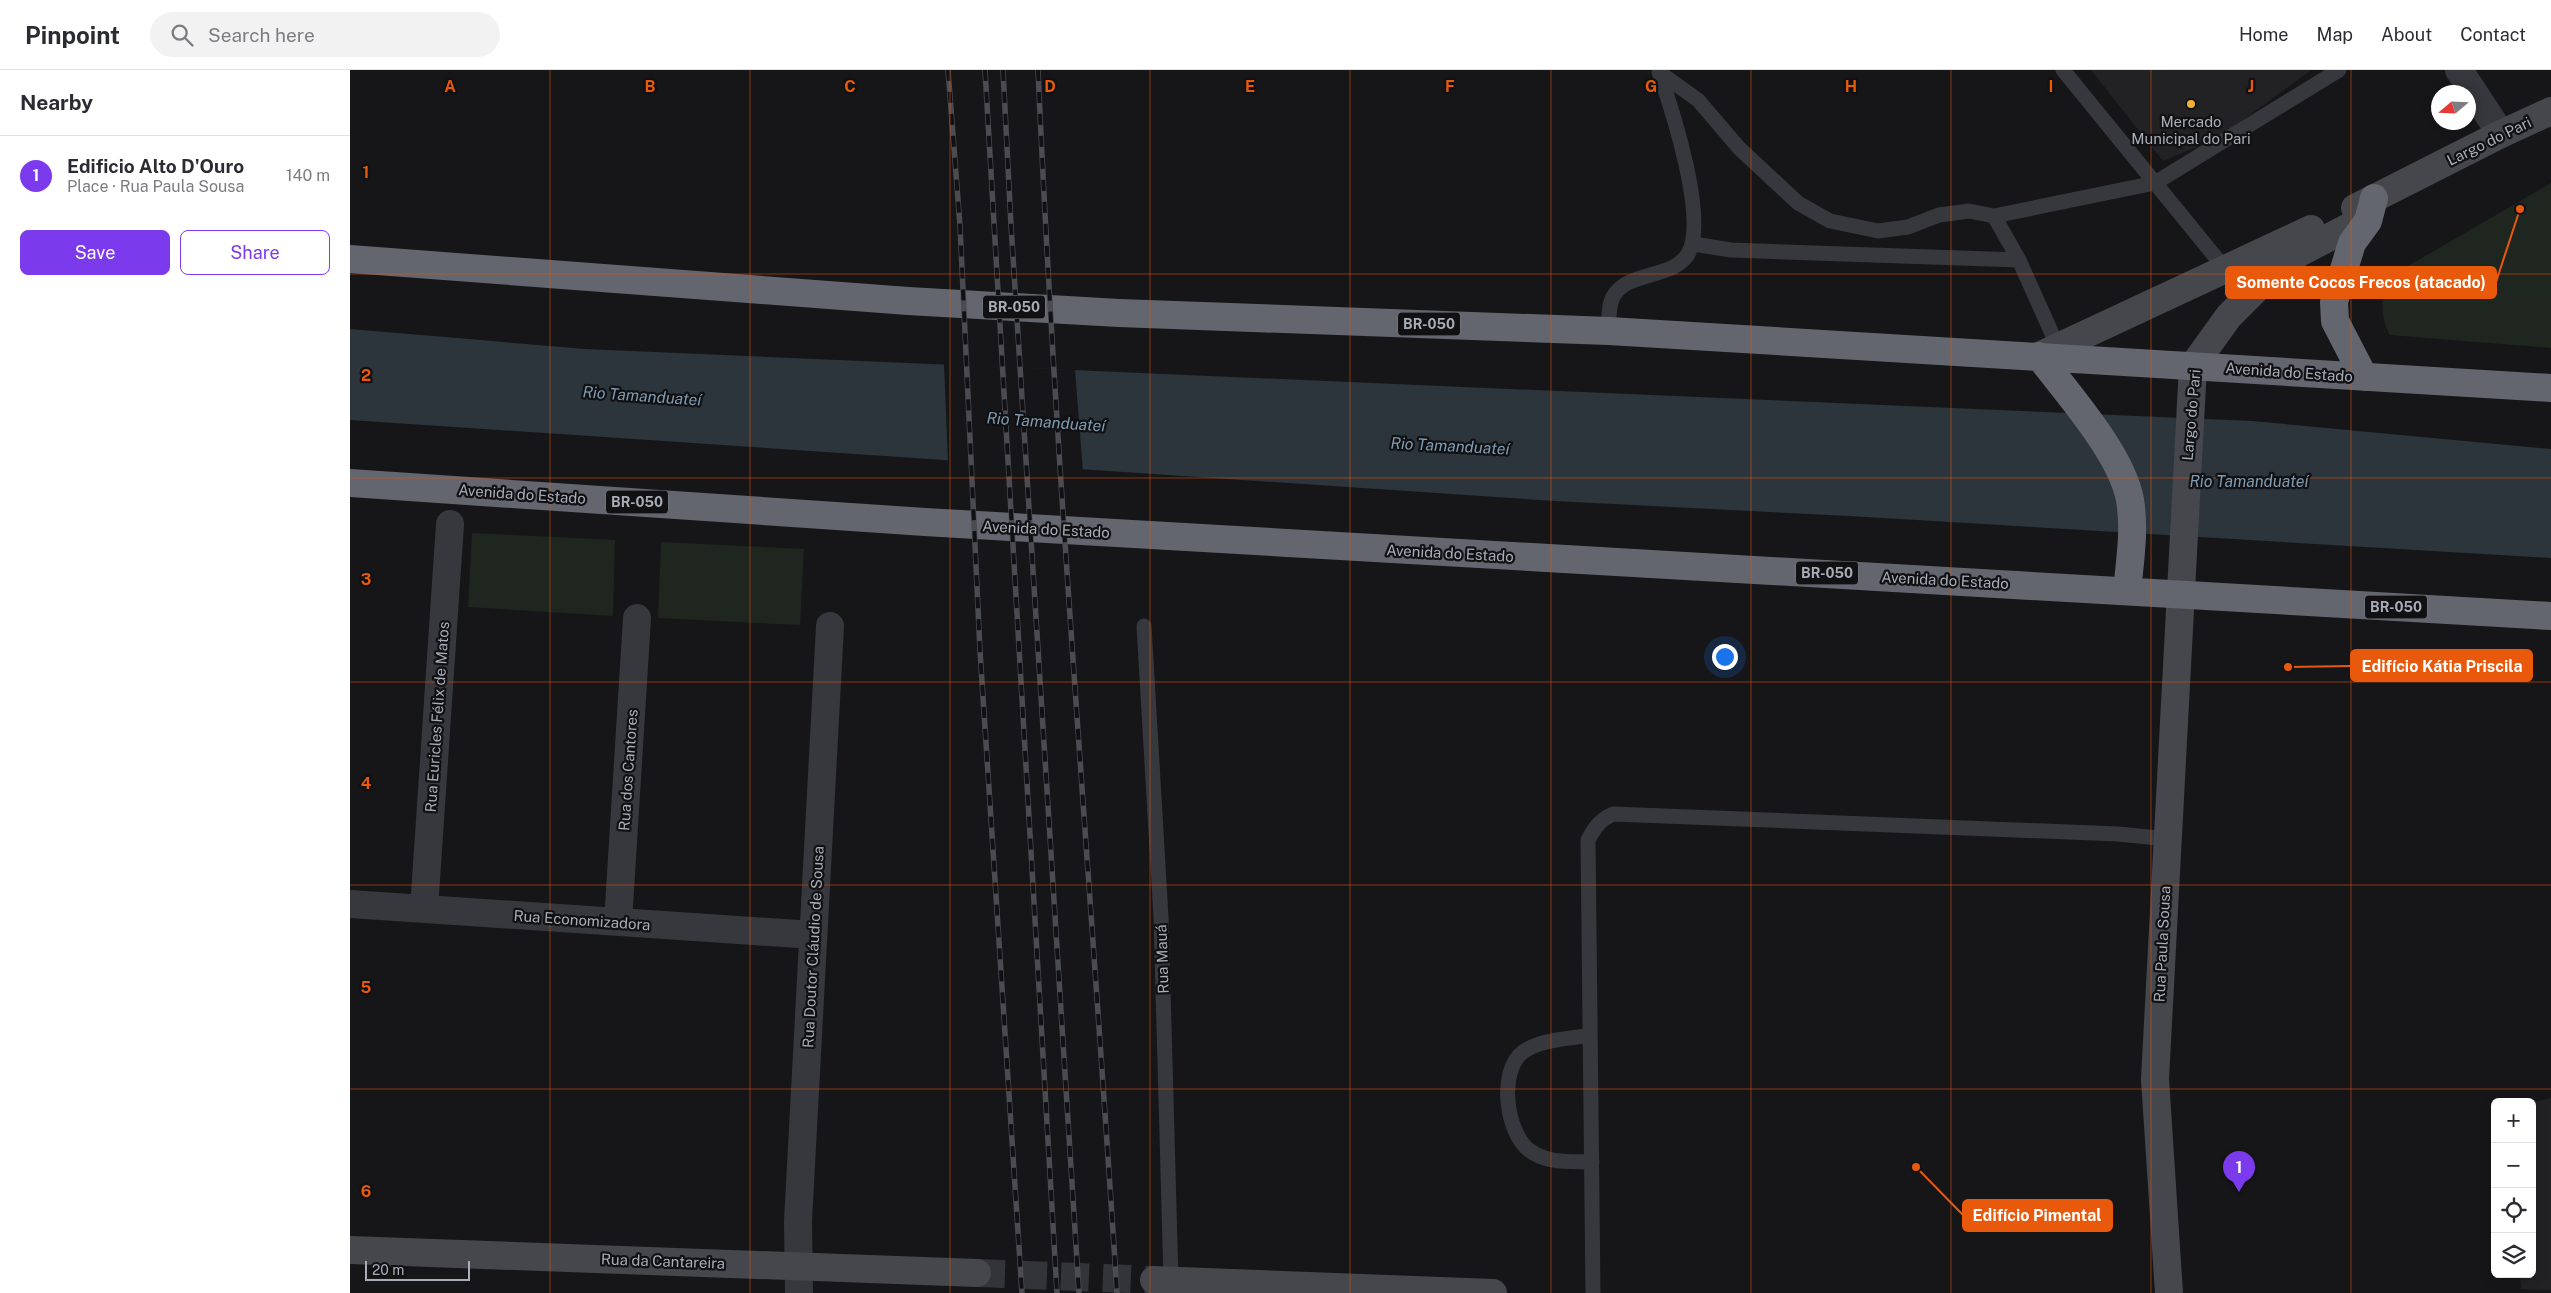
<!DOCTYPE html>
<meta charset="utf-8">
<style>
:root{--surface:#fff;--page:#f2f2f3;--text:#2b2b33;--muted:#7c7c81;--line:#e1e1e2;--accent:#7c3aed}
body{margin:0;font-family:"Public Sans",sans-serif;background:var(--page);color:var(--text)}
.controls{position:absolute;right:15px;bottom:15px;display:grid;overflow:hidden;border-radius:8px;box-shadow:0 2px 12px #0003}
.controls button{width:45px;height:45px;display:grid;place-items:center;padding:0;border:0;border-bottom:1px solid var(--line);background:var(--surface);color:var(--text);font:25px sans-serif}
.compass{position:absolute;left:2081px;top:15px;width:45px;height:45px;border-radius:50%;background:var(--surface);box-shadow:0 2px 12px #0003;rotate:251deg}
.scale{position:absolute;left:15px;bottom:12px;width:105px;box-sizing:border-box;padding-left:5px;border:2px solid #a8adb8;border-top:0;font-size:14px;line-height:18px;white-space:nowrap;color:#a8adb8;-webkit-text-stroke:4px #111113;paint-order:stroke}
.you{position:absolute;left:1374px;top:586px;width:18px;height:18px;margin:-12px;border:4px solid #fff;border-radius:50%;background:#1a73e8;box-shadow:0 0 0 8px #1a73e833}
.badge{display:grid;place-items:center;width:32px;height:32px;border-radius:50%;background:var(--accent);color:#fff;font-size:16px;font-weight:700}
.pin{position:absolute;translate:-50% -41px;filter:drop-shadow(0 1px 2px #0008)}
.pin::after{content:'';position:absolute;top:26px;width:18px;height:15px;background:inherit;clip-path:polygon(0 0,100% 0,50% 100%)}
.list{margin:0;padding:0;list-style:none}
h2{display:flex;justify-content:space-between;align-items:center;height:65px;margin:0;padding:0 20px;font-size:21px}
h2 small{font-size:16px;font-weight:400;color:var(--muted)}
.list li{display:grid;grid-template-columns:32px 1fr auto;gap:15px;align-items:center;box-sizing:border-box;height:80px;padding:0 20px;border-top:1px solid var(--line)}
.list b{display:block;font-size:19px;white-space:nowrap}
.list p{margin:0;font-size:16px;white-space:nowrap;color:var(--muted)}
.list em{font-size:16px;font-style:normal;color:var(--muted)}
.actions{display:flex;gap:10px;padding:15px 20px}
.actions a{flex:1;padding:11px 0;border:1px solid var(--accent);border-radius:8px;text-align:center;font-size:18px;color:var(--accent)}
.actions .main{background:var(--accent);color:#fff}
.icon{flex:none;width:28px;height:28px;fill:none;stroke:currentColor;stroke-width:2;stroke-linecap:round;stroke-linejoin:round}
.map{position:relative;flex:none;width:2201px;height:1223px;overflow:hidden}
header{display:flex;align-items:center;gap:30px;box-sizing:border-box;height:70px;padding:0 25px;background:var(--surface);border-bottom:1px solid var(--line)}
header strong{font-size:24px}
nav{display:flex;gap:28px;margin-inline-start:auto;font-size:18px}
.search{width:350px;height:45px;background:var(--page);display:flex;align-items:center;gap:12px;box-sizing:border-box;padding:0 18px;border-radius:28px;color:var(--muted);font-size:19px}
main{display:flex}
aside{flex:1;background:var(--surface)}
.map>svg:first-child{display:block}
.built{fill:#222225}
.green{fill:#1e261f}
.water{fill:#2c353c}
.pier{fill:#161618}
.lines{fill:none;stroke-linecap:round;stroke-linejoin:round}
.secondary-tunnel{stroke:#333438;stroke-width:28;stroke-dasharray:28 14;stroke-linecap:butt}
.lane{stroke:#37383d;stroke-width:15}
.street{stroke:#37383d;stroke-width:28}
.secondary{stroke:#45474d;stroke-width:28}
.highway{stroke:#63666e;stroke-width:28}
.rail-casing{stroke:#4a4c52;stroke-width:5.5}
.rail{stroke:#111113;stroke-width:4;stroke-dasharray:11;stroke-linecap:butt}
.grid{fill:none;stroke:#e8590c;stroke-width:1;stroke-opacity:0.55}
.poi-dot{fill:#f2b134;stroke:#111113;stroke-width:2}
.labels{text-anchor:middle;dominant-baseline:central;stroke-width:4.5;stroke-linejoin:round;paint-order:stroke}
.shield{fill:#111113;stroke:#7b7e86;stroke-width:1}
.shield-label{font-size:14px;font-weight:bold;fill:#a8adb8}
.poi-label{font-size:15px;fill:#a8adb8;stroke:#111113}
.street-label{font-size:15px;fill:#a8adb8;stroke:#111113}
.water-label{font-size:16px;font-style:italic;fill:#7f9bb3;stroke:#111113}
.grid-label{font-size:16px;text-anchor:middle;font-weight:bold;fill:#e8590c;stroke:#111113;stroke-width:4.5;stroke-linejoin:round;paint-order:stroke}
.leader{fill:none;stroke:#e8590c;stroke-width:2}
.callout-dot{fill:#e8590c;stroke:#111113;stroke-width:2}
.callout{fill:#e8590c;stroke:#e8590c;stroke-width:2}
.callout-label{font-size:16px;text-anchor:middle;font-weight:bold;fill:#fff}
</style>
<header>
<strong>Pinpoint</strong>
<div class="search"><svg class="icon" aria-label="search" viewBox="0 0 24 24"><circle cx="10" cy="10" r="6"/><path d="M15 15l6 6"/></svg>Search here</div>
<nav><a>Home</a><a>Map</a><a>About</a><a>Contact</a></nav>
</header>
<main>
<aside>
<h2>Nearby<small></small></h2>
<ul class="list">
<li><span class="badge">1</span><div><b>Edificio Alto D'Ouro</b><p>Place · Rua Paula Sousa</p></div><em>140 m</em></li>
</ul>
<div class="actions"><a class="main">Save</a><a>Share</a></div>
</aside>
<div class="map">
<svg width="2201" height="1223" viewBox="0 0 2201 1223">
<rect width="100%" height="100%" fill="#161618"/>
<!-- built -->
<path class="built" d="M1741,0H1961L1870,67L1813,91Z
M2201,1028V1220L2171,1219L2170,1204H2182V1032Z"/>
<!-- green -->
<path class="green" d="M2201,113V278L2040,265C2031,251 2029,222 2039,207Z
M122,463L265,470L263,546L118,537Z
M311,472L454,479L450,555L308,548Z"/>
<!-- water -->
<path class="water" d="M0,259L235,279L1902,351L2201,379V488L1499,446L1205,431L0,350Z"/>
<!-- pier -->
<path class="pier" d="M594,294L725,300L733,402L598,393Z"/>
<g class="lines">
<!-- secondary-tunnel -->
<path class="secondary-tunnel" d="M627,1203L804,1210"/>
<!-- lane -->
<path class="lane" d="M1713,0L1876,200
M1310,3L1348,30L1389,78L1448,133L1480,151L1528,161L1558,157L1589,145L1619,141L1644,146L1669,190L1708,277
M1644,146L1805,113L1989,0
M1343,174L1381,180L1669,190
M1259,261C1259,250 1258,236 1263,227C1277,200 1322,210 1338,184C1358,150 1322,39 1309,2
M794,556L811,847L821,1210
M1240,965C1220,969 1191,969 1173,982C1148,1001 1156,1062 1179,1080C1197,1094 1220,1091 1242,1092
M1243,1223L1238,770C1245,757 1250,750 1263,744L1768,764L1818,769"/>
<!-- street -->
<path class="street" d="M2109,0L2151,64
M0,834L463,865
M74,839L100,454
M268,852L287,548
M449,1223L448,1151L480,556"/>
<!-- secondary -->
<path class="secondary" d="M2005,138L2151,64L2201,41
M1689,286L1961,159
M0,1180L627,1203
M804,1210L1143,1223
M1819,1223L1805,1009L1843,296L1879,246L1905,220L1949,183L2001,156L2021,132"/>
<!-- highway -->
<path class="highway" d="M0,189L558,231L769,243L1259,261L2201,318
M1689,286C1717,323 1772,384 1780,430C1785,460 1780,491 1777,521
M2014,307L1985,251L1984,232L2002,173L2018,151L2024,128
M0,413L575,452L2201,546"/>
<!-- rail casing -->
<g class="rail-casing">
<path id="rail" d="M598,0L610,156L630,581L672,1223
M635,0L707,1223
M653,0L661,155L729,1223
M688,0C706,408 741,815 767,1223"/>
</g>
<!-- rail -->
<use href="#rail" class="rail"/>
</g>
<!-- grid -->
<path class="grid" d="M200,0V1223M400,0V1223M600,0V1223M800,0V1223M1000,0V1223M1201,0V1223M1401,0V1223M1601,0V1223M1801,0V1223M2001,0V1223M0,204H2201M0,408H2201M0,612H2201M0,815H2201M0,1019H2201"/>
<!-- markers -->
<circle class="poi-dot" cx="1841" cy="34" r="5"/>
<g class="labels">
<!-- shield labels -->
<g class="shield">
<rect x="633" y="225.5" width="62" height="23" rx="4"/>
<rect x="1048" y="242.5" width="62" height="23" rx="4"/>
<rect x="256" y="420.5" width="62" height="23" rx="4"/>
<rect x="1446" y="491.5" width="62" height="23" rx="4"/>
<rect x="2015" y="525.5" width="62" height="23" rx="4"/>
</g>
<g class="shield-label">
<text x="664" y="237">BR-050</text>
<text x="1079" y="254">BR-050</text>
<text x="287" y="432">BR-050</text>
<text x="1477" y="503">BR-050</text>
<text x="2046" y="537">BR-050</text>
</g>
<!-- poi labels -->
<g class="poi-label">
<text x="1841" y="51">Mercado<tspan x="1841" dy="17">Municipal do Pari</tspan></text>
</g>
<!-- street labels -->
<g class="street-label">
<text transform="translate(2139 71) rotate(-26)">Largo do Pari</text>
<text transform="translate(1939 302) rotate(4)">Avenida do Estado</text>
<text transform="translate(1841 345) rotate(-85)">Largo do Pari</text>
<text transform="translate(172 424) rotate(4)">Avenida do Estado</text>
<text transform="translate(696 459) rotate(3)">Avenida do Estado</text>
<text transform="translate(1100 483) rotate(3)">Avenida do Estado</text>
<text transform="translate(1595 510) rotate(3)">Avenida do Estado</text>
<text transform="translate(87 647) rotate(-86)">Rua Euricles Félix de Matos</text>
<text transform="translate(278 700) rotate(-86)">Rua dos Cantores</text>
<text transform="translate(232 850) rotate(4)">Rua Economizadora</text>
<text transform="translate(1812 874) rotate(-87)">Rua Paula Sousa</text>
<text transform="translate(463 877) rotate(-87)">Rua Doutor Cláudio de Sousa</text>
<text transform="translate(812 889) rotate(-92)">Rua Mauá</text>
<text transform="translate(313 1191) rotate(2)">Rua da Cantareira</text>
</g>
<!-- water labels -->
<g class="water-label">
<text transform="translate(292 326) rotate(4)">Rio Tamanduateí</text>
<text transform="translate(696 352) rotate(4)">Rio Tamanduateí</text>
<text transform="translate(1100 376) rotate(3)">Rio Tamanduateí</text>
<text x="1899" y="411">Rio Tamanduateí</text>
</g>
</g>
<g class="grid-label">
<text x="100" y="22">A</text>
<text x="300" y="22">B</text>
<text x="500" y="22">C</text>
<text x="700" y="22">D</text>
<text x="900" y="22">E</text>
<text x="1100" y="22">F</text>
<text x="1301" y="22">G</text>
<text x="1501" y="22">H</text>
<text x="1701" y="22">I</text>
<text x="1901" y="22">J</text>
<text x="16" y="108">1</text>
<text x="16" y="311">2</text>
<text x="16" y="515">3</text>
<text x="16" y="719">4</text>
<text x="16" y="923">5</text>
<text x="16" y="1127">6</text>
</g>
<!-- callouts -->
<path class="leader" d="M2170 139L2146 212M1938 597L2001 596M1566 1097L1613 1145"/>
<g class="callout-dot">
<circle cx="2170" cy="139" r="5"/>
<circle cx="1938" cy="597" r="5"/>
<circle cx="1566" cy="1097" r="5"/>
</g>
<g class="callout">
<rect x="1876" y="197" width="270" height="31" rx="5"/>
<rect x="2001" y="580" width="181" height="31" rx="5"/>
<rect x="1613" y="1130" width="149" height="31" rx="5"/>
</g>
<g class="callout-label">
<text x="2011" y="218">Somente Cocos Frecos (atacado)</text>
<text x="2092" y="602">Edifício Kátia Priscila</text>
<text x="1687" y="1151">Edifício Pimental</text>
</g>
</svg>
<div class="controls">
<button>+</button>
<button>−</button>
<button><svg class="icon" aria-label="locate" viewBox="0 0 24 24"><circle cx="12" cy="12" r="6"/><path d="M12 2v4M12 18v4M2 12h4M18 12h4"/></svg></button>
<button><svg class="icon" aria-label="layers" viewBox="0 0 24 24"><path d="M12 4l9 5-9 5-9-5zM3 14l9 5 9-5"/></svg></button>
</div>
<svg class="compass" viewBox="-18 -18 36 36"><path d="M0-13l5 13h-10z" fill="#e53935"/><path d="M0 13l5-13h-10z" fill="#7c7c81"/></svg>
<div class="scale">20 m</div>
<div class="you"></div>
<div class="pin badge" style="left:1889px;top:1122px">1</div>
</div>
</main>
